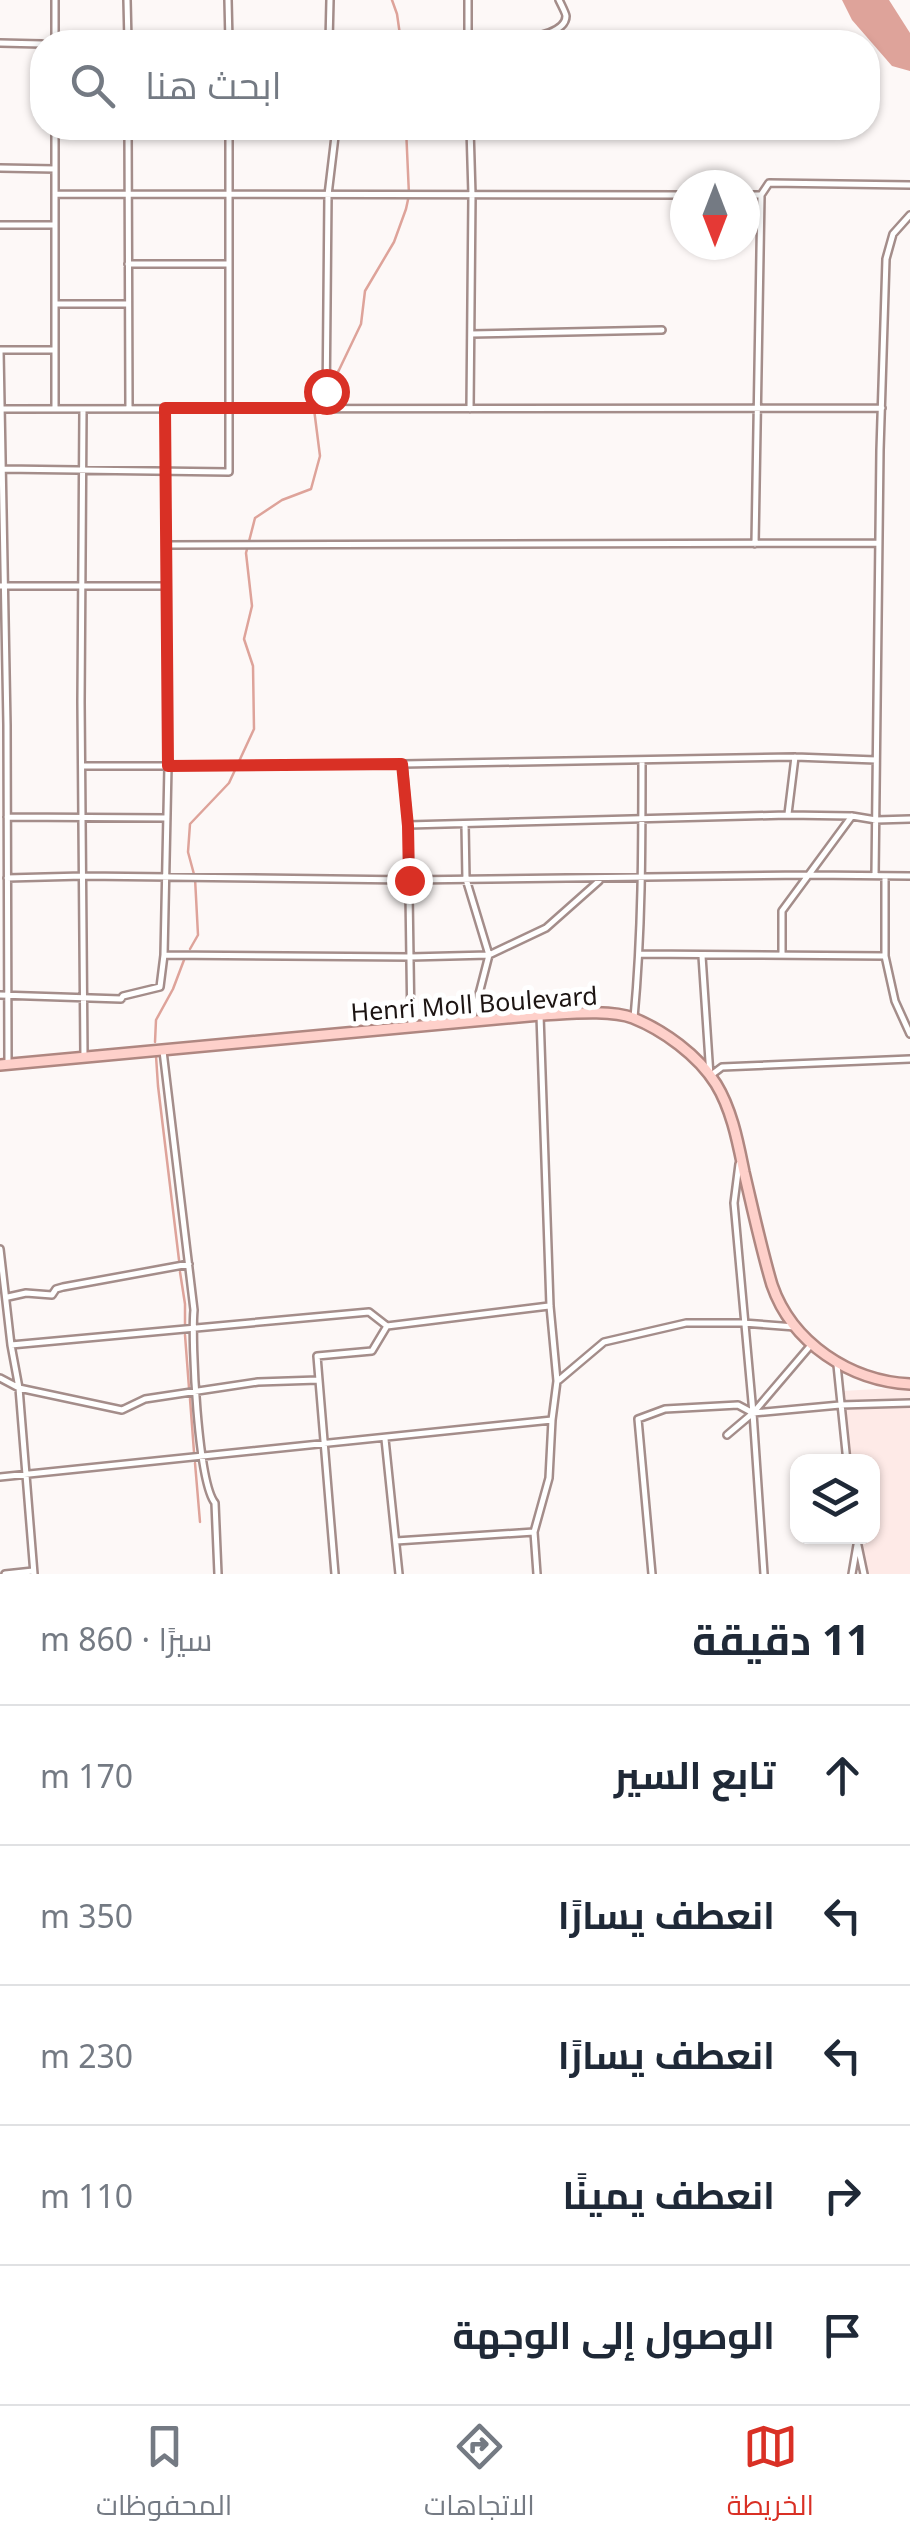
<!DOCTYPE html>
<html lang="ar">
<meta charset="utf-8">
<style>
:root{--surface:#fff;--page:#f6f6f7;--text:#1f2937;--muted:#747a83;--line:#e0e1e3;--accent:#d93025}
body{margin:0;font-family:"Noto Sans",Cairo,sans-serif;background:var(--page);color:var(--text);direction:rtl}
.controls{position:absolute;right:30px;bottom:30px;display:grid;overflow:hidden;border-radius:20px;box-shadow:0 2px 8px #0004}
.controls button{width:90px;height:90px;display:grid;place-items:center;padding:0;border:0;border-bottom:2px solid var(--line);background:var(--surface);color:var(--text);font:50px sans-serif}
.compass{position:absolute;left:670px;top:170px;width:90px;height:90px;border-radius:50%;background:var(--surface);box-shadow:0 2px 8px #0004;rotate:180deg}
.stop{position:absolute;width:30px;height:30px;margin:-22px;border:8px solid #d93025;border-radius:50%;background:#fff}
.stop.end{background:#d93025;border-color:#fff;box-shadow:0 2px 10px #0008}
.list{margin:0;padding:0;list-style:none}
h2{display:flex;justify-content:space-between;align-items:center;height:130px;margin:0;padding:0 40px;font-size:42px}
h2 small{font-size:32px;font-weight:400;color:var(--muted)}
.list li{display:grid;grid-template-columns:65px 1fr auto;gap:30px;align-items:center;box-sizing:border-box;height:140px;padding:0 40px;border-top:2px solid var(--line)}
.list b{display:block;font-size:38px;white-space:nowrap}
.list em{font-size:32px;font-style:normal;color:var(--muted)}
.icon{flex:none;width:55px;height:55px;fill:none;stroke:currentColor;stroke-width:2;stroke-linecap:round;stroke-linejoin:round}
.map{position:relative;flex:none;width:910px;height:1574px;overflow:hidden;direction:ltr}
.search{position:absolute;background:var(--surface);box-shadow:0 2px 8px #0004;left:30px;right:30px;top:30px;height:110px;display:flex;align-items:center;gap:25px;box-sizing:border-box;padding:0 35px;border-radius:40px;color:var(--muted);font-size:38px}
.sheet{height:830px;background:var(--surface)}
nav{display:flex;justify-content:space-around;align-items:center;box-sizing:border-box;height:140px;border-top:2px solid var(--line);background:var(--surface);font-size:28px;color:var(--muted)}
nav a{display:grid;justify-items:center;gap:5px}
nav .on{color:var(--accent)}
.map>svg:first-child{display:block}
.built{fill:#feeae7}
.water{fill:#dea39a}
.lines{fill:none;stroke-linecap:round;stroke-linejoin:round}
.stream{stroke:#dea39a;stroke-width:2.5}
.minor-casing{stroke:#a48d8a;stroke-width:10}
.trunk-casing{stroke:#af8781;stroke-width:14}
.minor{stroke:#fff;stroke-width:5}
.trunk{stroke:#fed0ca;stroke-width:9}
.route{stroke:#d93025;stroke-width:12}
.labels{text-anchor:middle;dominant-baseline:central;stroke-width:10;stroke-linejoin:round;paint-order:stroke}
.street-label{font-size:25px;fill:#1d1513;stroke:#fff}
</style>
<div class="map">
<svg width="910" height="1574" viewBox="0 0 910 1574">
<rect width="100%" height="100%" fill="#fdf8f7"/>
<!-- built -->
<path class="built" d="M910,1387V1574H864L860,1537L872,1536V1462L851,1461L843,1391Z"/>
<!-- water -->
<path class="water" d="M842,0H889L910,33V71L892,66L852,20Z"/>
<g class="lines">
<!-- stream -->
<path class="stream" d="M392,0L397,14L401,42
M329,387L339,370L361,324L365,291L394,242L406,209L409,195L406,128
M190,949L198,935L195,878L188,852L190,824L229,783L254,729L253,666L244,639L252,606L246,553L255,518L282,500L311,489L320,456L314,409L324,393
M155,1042L156,1020L173,989L184,960
M156,1056L158,1086L179,1260
M180,1272L185,1304V1324
M185,1335L189,1388
M190,1399L194,1452
M195,1463L200,1522"/>
<!-- minor casing -->
<g class="minor-casing">
<path id="minor" d="M55,0V42
M127,0L128,42
M228,0L229,42
M329,42L330,0
M468,42V0
M499,42C515,40 566,37 566,16C566,14 560,2 559,0
M0,43L42,44
M128,128L129,408
M467,128H514
M470,128L472,195L470,409
M128,129L229,130L262,128
M0,168L55,169
M55,194L685,195
M745,195H761
M0,225H55
M128,264H229
M56,304H128
M471,334L662,330
M0,350H55
M0,351L7,725L8,1063
M0,409L882,408
M55,409V128
M83,409L81,702L84,1056
M326,409L328,195L336,128
M2,469L229,472V128
M755,544L761,195L769,183L910,185
M167,545L879,543
M0,586H167
M403,765L408,825L411,1027
M82,766L403,764L795,757L876,760
M788,814L795,757
M7,817L167,818
M465,824L466,879L489,955L472,1021
M408,825L787,815L852,816L876,820L910,819
M875,876L880,450L886,259L893,234L910,215
M885,877V956L895,1001L910,1034
M7,878L83,876L409,880L808,875L910,876
M640,954L885,956
M782,954V911L852,816
M164,955L410,957L489,955L546,928L599,881
M702,956L710,1076L722,1067L910,1059
M0,995L121,999L123,996L160,987L164,955L168,766L165,408
M634,1018C642,932 642,847 642,761
M163,1051L194,1310C191,1342 198,1482 215,1503L218,1574
M739,1164L734,1203L753,1413L764,1574
M0,1249L11,1345L19,1388L34,1574
M8,1297L26,1293L52,1295L56,1289L63,1287L189,1264
M11,1345L369,1312L387,1326
M837,1365L847,1462
M0,1378L19,1388L122,1410L145,1399L258,1382L318,1380
M559,1380L604,1342L686,1323H743L795,1327
M727,1435L753,1413L840,1405L910,1403
M385,1439L399,1574
M0,1477L552,1420
M856,1536L864,1574
M396,1541L534,1532
M5,1574L33,1571
M335,1574L317,1356L372,1351L387,1326L549,1306
M537,1574L534,1532L549,1478L552,1420L557,1381L550,1306L540,1015
M652,1574L638,1419L665,1409L738,1405L753,1413L811,1345
M852,1574L857,1545"/>
</g>
<!-- trunk casing -->
<g class="trunk-casing">
<path id="trunk" d="M0,1065L540,1015C565,1014 610,1009 633,1018C663,1030 698,1055 716,1084C732,1110 738,1143 744,1172C753,1210 761,1248 772,1285C792,1343 850,1381 910,1384"/>
</g>
<!-- minor -->
<use href="#minor" class="minor"/>
<!-- trunk -->
<use href="#trunk" class="trunk"/>
</g>
<g class="lines">
<!-- route -->
<path class="route" d="M326,391V408H165L168,766L402,764L408,826L409,880"/>
</g>
<g class="labels">
<!-- street labels -->
<g class="street-label">
<text transform="translate(474 1003) rotate(-4)">Henri Moll Boulevard</text>
</g>
</g>
</svg>
<div class="controls">
<button><svg class="icon" aria-label="layers" viewBox="0 0 24 24"><path d="M12 4l9 5-9 5-9-5zM3 14l9 5 9-5"/></svg></button>
</div>
<svg class="compass" viewBox="-18 -18 36 36"><path d="M0-13l5 13h-10z" fill="#e53935"/><path d="M0 13l5-13h-10z" fill="#747a83"/></svg>
<div class="stop" style="left:326px;top:391px"></div>
<div class="stop end" style="left:409px;top:880px"></div>
<div class="search"><svg class="icon" aria-label="search" viewBox="0 0 24 24"><circle cx="10" cy="10" r="6"/><path d="M15 15l6 6"/></svg>ابحث هنا</div>
</div>
<section class="sheet">
<h2>11 دقيقة<small>سيرًا · 860 m</small></h2>
<ul class="list">
<li><svg class="icon" aria-label="ahead" viewBox="0 0 24 24"><path d="M12 20V5M6 11l6-6 6 6"/></svg><div><b>تابع السير</b></div><em>170 m</em></li>
<li><svg class="icon" aria-label="left" viewBox="0 0 24 24"><path d="M17 20v-9H6M10 6l-5 5 5 5"/></svg><div><b>انعطف يسارًا</b></div><em>350 m</em></li>
<li><svg class="icon" aria-label="left" viewBox="0 0 24 24"><path d="M17 20v-9H6M10 6l-5 5 5 5"/></svg><div><b>انعطف يسارًا</b></div><em>230 m</em></li>
<li><svg class="icon" aria-label="right" viewBox="0 0 24 24"><path d="M7 20v-9h11M14 6l5 5-5 5"/></svg><div><b>انعطف يمينًا</b></div><em>110 m</em></li>
<li><svg class="icon" aria-label="arrive" viewBox="0 0 24 24"><path d="M6 21V4h12l-3 4 3 4H6"/></svg><div><b>الوصول إلى الوجهة</b></div></li>
</ul>
</section>
<nav>
<a class="on"><svg class="icon" aria-label="map" viewBox="0 0 24 24"><path d="M3 6l6-2 6 2 6-2v14l-6 2-6-2-6 2zM9 4v14M15 6v14"/></svg>الخريطة</a>
<a><svg class="icon" aria-label="directions" viewBox="0 0 24 24"><path d="M12 3l9 9-9 9-9-9zM9 14v-3h6M13 9l2 2-2 2"/></svg>الاتجاهات</a>
<a><svg class="icon" aria-label="saved" viewBox="0 0 24 24"><path d="M7 4h10v16l-5-4-5 4z"/></svg>المحفوظات</a>
</nav>
